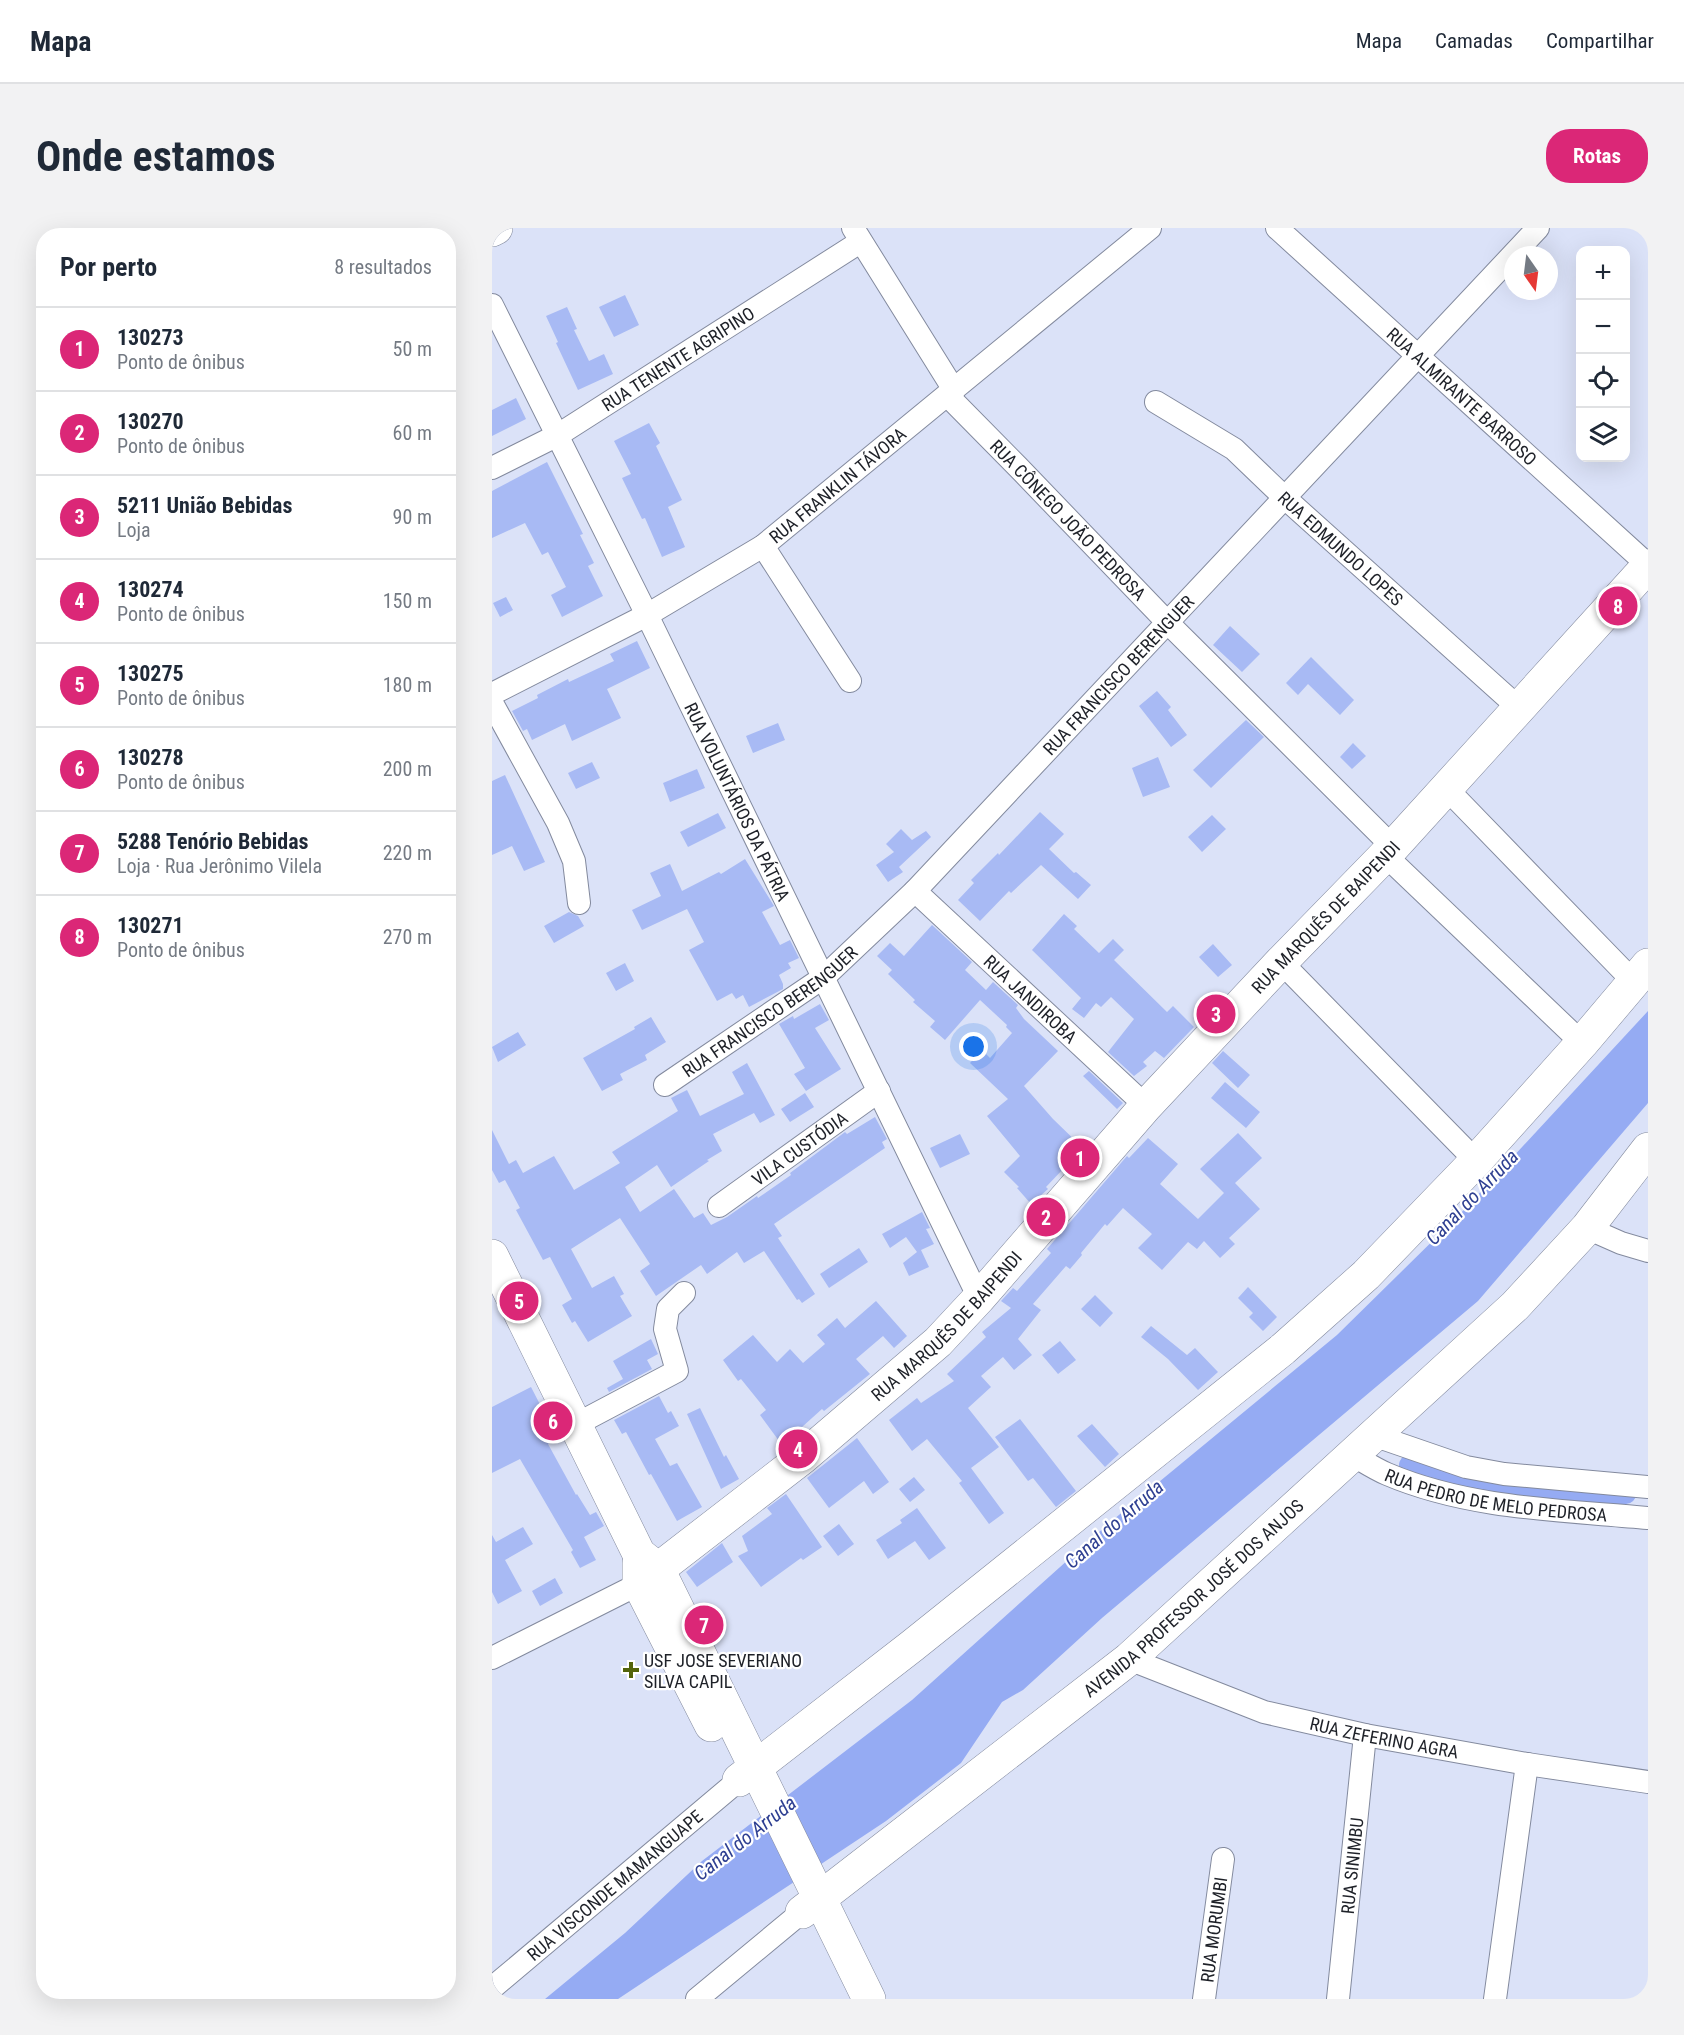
<!DOCTYPE html>
<html lang="pt">
<meta charset="utf-8">
<style>
:root{--surface:#fff;--page:#f2f2f3;--text:#1f2937;--muted:#747a83;--line:#e0e1e3;--accent:#db2777}
body{margin:0;font-family:"Roboto Condensed",sans-serif;background:var(--page);color:var(--text)}
.controls{position:absolute;right:18px;top:18px;display:grid;overflow:hidden;border-radius:12px;box-shadow:0 6px 24px #0002}
.controls button{width:54px;height:54px;display:grid;place-items:center;padding:0;border:0;border-bottom:2px solid var(--line);background:var(--surface);color:var(--text);font:30px sans-serif}
.compass{position:absolute;left:1012px;top:18px;width:54px;height:54px;border-radius:50%;background:var(--surface);box-shadow:0 6px 24px #0002;rotate:166deg}
.you{position:absolute;left:482px;top:819px;width:21px;height:21px;margin:-15px;border:4px solid #fff;border-radius:50%;background:#1a73e8;box-shadow:0 0 0 9px #1a73e833}
.badge{display:grid;place-items:center;width:39px;height:39px;border-radius:50%;background:var(--accent);color:#fff;font-size:20px;font-weight:700}
.pin{position:absolute;translate:-50% -50%;border:3px solid #fff;box-shadow:0 2px 6px #0006}
.list{margin:0;padding:0;list-style:none}
h2{display:flex;justify-content:space-between;align-items:center;height:78px;margin:0;padding:0 24px;font-size:26px}
h2 small{font-size:20px;font-weight:400;color:var(--muted)}
.list li{display:grid;grid-template-columns:39px 1fr auto;gap:18px;align-items:center;box-sizing:border-box;height:84px;padding:0 24px;border-top:2px solid var(--line)}
.list b{display:block;font-size:22px;white-space:nowrap}
.list p{margin:0;font-size:20px;white-space:nowrap;color:var(--muted)}
.list em{font-size:20px;font-style:normal;color:var(--muted)}
.icon{flex:none;width:33px;height:33px;fill:none;stroke:currentColor;stroke-width:2;stroke-linecap:round;stroke-linejoin:round}
.map{position:relative;flex:none;width:1156px;height:1771px;overflow:hidden;border-radius:24px}
header{display:flex;align-items:center;gap:36px;box-sizing:border-box;height:84px;padding:0 30px;background:var(--surface);border-bottom:2px solid var(--line)}
header strong{font-size:28px}
nav{display:flex;gap:33px;margin-inline-start:auto;font-size:21px}
.intro{display:flex;align-items:center;justify-content:space-between;box-sizing:border-box;height:144px;padding:0 36px}
h1{margin:0;font-size:42px}
.button{padding:15px 27px;border-radius:24px;background:var(--accent);color:#fff;font-size:21px;font-weight:700}
main{display:flex;gap:36px;padding:0 36px}
aside{flex:1;background:var(--surface);border-radius:24px;box-shadow:0 6px 24px #0002}
.map>svg:first-child{display:block}
.water{fill:#95abf3}
.lines{fill:none;stroke-linecap:round;stroke-linejoin:round}
.canal{stroke:#95abf3;stroke-width:20}
.building{fill:#a8baf4}
.street-casing{stroke:#838a9e;stroke-width:24}
.secondary-casing{stroke:#838a9e;stroke-width:34}
.street{stroke:#fff;stroke-width:22}
.secondary{stroke:#fff;stroke-width:33}
.poi-dot{fill:#53640b;stroke:#fff;stroke-width:2}
.labels{text-anchor:middle;dominant-baseline:central;stroke-width:4.5;stroke-linejoin:round;paint-order:stroke}
.street-label{font-size:18px;fill:#1e2128;stroke:#fff}
.poi-label{font-size:18px;fill:#1e2128;stroke:#fff;text-anchor:start}
.water-label{font-size:20px;font-style:italic;fill:#2f4092;stroke:#fff}
</style>
<header>
<strong>Mapa</strong>
<nav><a>Mapa</a><a>Camadas</a><a>Compartilhar</a></nav>
</header>
<div class="intro"><h1>Onde estamos</h1><a class="button">Rotas</a></div>
<main>
<aside>
<h2>Por perto<small>8 resultados</small></h2>
<ul class="list">
<li><span class="badge">1</span><div><b>130273</b><p>Ponto de ônibus</p></div><em>50 m</em></li>
<li><span class="badge">2</span><div><b>130270</b><p>Ponto de ônibus</p></div><em>60 m</em></li>
<li><span class="badge">3</span><div><b>5211 União Bebidas</b><p>Loja</p></div><em>90 m</em></li>
<li><span class="badge">4</span><div><b>130274</b><p>Ponto de ônibus</p></div><em>150 m</em></li>
<li><span class="badge">5</span><div><b>130275</b><p>Ponto de ônibus</p></div><em>180 m</em></li>
<li><span class="badge">6</span><div><b>130278</b><p>Ponto de ônibus</p></div><em>200 m</em></li>
<li><span class="badge">7</span><div><b>5288 Tenório Bebidas</b><p>Loja · Rua Jerônimo Vilela</p></div><em>220 m</em></li>
<li><span class="badge">8</span><div><b>130271</b><p>Ponto de ônibus</p></div><em>270 m</em></li>
</ul>
</aside>
<div class="map">
<svg width="1156" height="1771" viewBox="0 0 1156 1771">
<rect width="100%" height="100%" fill="#dbe2f8"/>
<!-- water -->
<path class="water" d="M1156,783V875L986,1073L610,1390L531,1462L510,1474L469,1535L394,1593L126,1771H53L133,1705L210,1633L420,1472L616,1296L845,1107L968,986Z"/>
<g class="lines">
<!-- canal -->
<path class="canal" d="M917,1237L960,1255L995,1259L1052,1260L1082,1266H1134"/>
</g>
<!-- building -->
<path class="building" d="M133,67L147,97L122,109L107,79Z
M75,79L85,101L82,102L97,133L112,126L121,146L86,162L64,115L66,114L54,88Z
M24,170L34,191L0,208V182Z
M157,195L168,215L164,218L190,272L176,279L193,319L170,329L153,290L150,291L130,250L139,246L122,213Z
M55,234L91,306L88,307L102,335L96,338L111,368L70,389L59,367L74,359L56,324L50,327L33,295L0,310V263Z
M14,369L21,382L8,389L1,375Z
M738,398L768,426L750,444L721,417Z
M145,413L158,440L115,461L129,490L80,513L73,496L40,512L35,501L31,503L20,483L46,470L45,467L76,451L77,454L122,433L118,426Z
M819,429L862,472L848,487L816,456L806,467L794,455Z
M665,463L679,479L676,482L695,507L679,519L647,478Z
M754,492L772,509L719,560L701,542Z
M286,495L293,512L261,525L254,508Z
M861,515L874,528L860,541L848,529Z
M666,529L678,559L651,569L640,540Z
M100,534L108,550L84,561L76,545Z
M205,541L213,560L178,574L171,555Z
M13,547L53,634L32,643L20,618L0,627V553Z
M548,584L572,606L557,621L582,645L584,644L599,657L586,671L549,637L519,665L517,663L488,693L466,672L482,655L479,652L506,625L507,627Z
M226,585L234,600L196,619L188,604Z
M720,587L734,601L710,624L696,609Z
M409,601L420,612L434,603L439,609L407,639L411,644L396,654L384,637L402,624L394,616Z
M253,631L282,678L270,684L288,717L298,712L307,730L296,735L299,740L287,747L291,756V761L257,779L251,767L244,771L240,765L225,773L197,722L212,714L195,681L150,702L140,682L169,668L158,645L178,636L190,663L227,644L229,646Z
M77,684L86,688L92,698L62,715L52,698Z
M572,686L585,698L582,701L607,725L621,711L632,722L622,732L675,784L681,778L702,799L672,830L663,823L651,834L655,838L642,848L616,824L642,791L619,769L609,779L604,775L592,790L580,781L589,770L540,722Z
M440,697L480,734L473,742L494,762L501,754L526,777L524,780L532,791L566,823L532,858L561,891L591,920L554,959L556,961L539,976L525,960L527,959L512,944L528,928L495,888L516,871L478,835L490,822L498,830L520,805L514,799L515,797L488,772L453,812L438,799L443,793L421,774L423,772L396,746L400,742L385,728L398,715L412,728Z
M721,716L740,737L726,749L707,729Z
M133,735L142,753L124,763L114,745Z
M328,776L337,792L323,800L349,841L314,863L302,846L313,840L287,796L301,788L302,791Z
M159,789L174,814L153,827L155,832L128,846L131,852L110,863L91,830L143,801L142,799Z
M26,804L34,817L6,834L0,819Z
M731,823L758,847L746,860L720,835Z
M255,835L283,887L268,895L262,885L221,906L230,923L215,932L217,933L179,959L165,937L133,959L148,984L182,961L202,990L211,985L219,997L235,989L265,968L266,970L299,947L298,945L349,907L353,904L355,906L383,889L395,911L390,914L393,920L282,996L290,1008L286,1010L323,1066L310,1075L307,1071L305,1072L272,1023L252,1035L245,1024L215,1046L209,1037L164,1068L148,1043L158,1036L128,990L79,1021L100,1060L122,1048L132,1066L128,1068L140,1088L96,1114L83,1093L80,1095L70,1077L80,1071L58,1029L51,1032L24,982L28,980L13,952L7,955L0,942V902L17,936L24,932L31,945L62,928L82,962L128,935L120,924L186,883L179,870L195,862L208,888L252,866L240,844Z
M597,843L631,875L625,881L591,848Z
M733,854L768,884L754,900L719,870Z
M313,865L322,879L298,894L289,881Z
M746,905L770,930L743,955L768,981L737,1010L743,1016L728,1030L712,1013L705,1021L696,1014L670,1042L646,1020L660,1006L631,980L615,998L613,996L589,1025L590,1027L578,1041L574,1038L541,1076L549,1082L526,1111L540,1127L522,1142L511,1129L489,1148L499,1159L476,1180L507,1219L479,1240L512,1285L497,1296L467,1255L470,1253L435,1211L420,1223L397,1192L425,1170L429,1175L462,1153L455,1146L494,1109L490,1104L519,1080L509,1073L521,1060L525,1063L559,1025L555,1021L635,928L637,930L656,910L686,936L668,956L706,991L732,965L708,941Z
M468,906L478,926L448,940L438,920Z
M430,984L438,1000L434,1001L442,1016L429,1022L437,1039L417,1048L411,1035L425,1024L414,1009L398,1020L390,1006Z
M367,1020L376,1034L337,1060L328,1046Z
M756,1059L785,1089L771,1103L757,1089L761,1085L746,1070Z
M603,1067L621,1085L608,1099L589,1081Z
M384,1073L415,1108L402,1120L391,1108L364,1131L378,1146L332,1183L330,1181L290,1217L268,1187L274,1182L249,1151L246,1153L231,1132L261,1107L285,1134L298,1121L311,1135L333,1116L325,1107L345,1090L353,1100Z
M659,1098L695,1127L703,1120L726,1144L706,1162L676,1131L649,1109Z
M159,1111L166,1126L155,1132L160,1141L117,1164L115,1160L131,1151L121,1133Z
M568,1113L584,1132L566,1146L550,1127Z
M39,1159L57,1194L60,1192L69,1209L56,1216L84,1267L85,1266L98,1287L104,1284L112,1298L92,1309L104,1332L88,1340L79,1324L81,1322L28,1231L0,1245V1179Z
M167,1168L176,1185L179,1183L187,1198L163,1211L178,1238L185,1235L210,1279L185,1293L159,1246L157,1247L134,1204L130,1206L122,1192Z
M208,1180L232,1229L234,1227L247,1251L229,1261L195,1186Z
M528,1191L584,1263L564,1279L541,1250L536,1253L503,1209Z
M600,1196L627,1226L613,1239L585,1208Z
M365,1210L397,1254L381,1266L372,1253L337,1280L315,1250Z
M422,1249L433,1262L418,1274L407,1261Z
M294,1266L330,1319L311,1332L309,1330L269,1359L246,1328L256,1323L250,1308L280,1286L275,1280Z
M425,1280L454,1320L437,1332L423,1313L396,1331L384,1312L410,1295L408,1292Z
M347,1296L362,1316L346,1328L331,1308Z
M31,1299L41,1316L13,1332L30,1363L6,1376L0,1364V1307L4,1314Z
M230,1315L241,1334L205,1359L194,1344Z
M63,1350L71,1365L48,1378L40,1363Z"/>
<g class="lines">
<!-- street casing -->
<g class="street-casing">
<g id="street">
<path d="M361,0L462,162"/>
<path id="s1" d="M785,0L1156,337"/>
<path id="s2" d="M0,77L155,387L487,1070"/>
<path id="s3" d="M455,167L526,239L676,395L901,619"/>
<path id="s4" d="M664,174L742,221L793,270L1027,480"/>
<path id="s5" d="M0,240L66,207L368,14"/>
<path d="M271,318L358,453"/>
<path id="s6" d="M0,466L155,387L271,318L658,0"/>
<path d="M0,475L66,595L82,633L87,675"/>
<path d="M954,560L1142,754"/>
<path d="M893,627L1090,815"/>
<path id="s7" d="M423,663L654,878"/>
<path d="M789,734L984,933"/>
<path id="s8" d="M173,857L332,749L423,663L1046,0"/>
<path id="s9" d="M227,978L387,863"/>
<path d="M1095,1000L1129,1015L1156,1023"/>
<path d="M83,1197L185,1143L173,1101L176,1081L192,1065"/>
<path d="M881,1207L974,1239L1012,1246L1156,1259"/>
<path id="s10" d="M859,1226C871,1233 883,1241 895,1246C977,1281 1069,1282 1156,1290"/>
<path d="M0,1430L147,1356"/>
<path id="s11" d="M637,1431L772,1484L873,1507L1035,1536L1156,1554"/>
<path id="s12" d="M0,1760L247,1552"/>
<path d="M205,1771L310,1684"/>
<path id="s13" d="M712,1771L731,1631"/>
<path id="s14" d="M846,1771L873,1507"/>
<path d="M1003,1771L1035,1536"/>
</g>
</g>
<!-- secondary casing -->
<g class="secondary-casing">
<g id="secondary">
<path d="M0,2L4,0"/>
<path d="M0,1028L147,1326L166,1341L377,1771"/>
<path d="M147,1335V1356L219,1497"/>
<path id="s15" d="M147,1356L310,1230L446,1114L487,1070L654,878L789,734L901,619L1156,338"/>
<path d="M247,1552L420,1418L791,1121L874,1047L984,933L1090,815L1156,737"/>
<path id="s16" d="M310,1684L637,1431L1023,1078L1095,1000L1156,921"/>
</g>
</g>
<!-- street -->
<use href="#street" class="street"/>
<!-- secondary -->
<use href="#secondary" class="secondary"/>
</g>
<!-- markers -->
<path class="poi-dot" d="M136 1433h6v6h6v6h-6v6h-6v-6h-6v-6h6z"/>
<g class="labels">
<!-- street labels -->
<g class="street-label">
<text stroke="none"><textPath href="#s5" startOffset="216">RUA TENENTE AGRIPINO</textPath></text>
<text stroke="none"><textPath href="#s1" startOffset="250">RUA ALMIRANTE BARROSO</textPath></text>
<text stroke="none"><textPath href="#s6" startOffset="405">RUA FRANKLIN TÁVORA</textPath></text>
<text stroke="none"><textPath href="#s3" startOffset="174">RUA CÔNEGO JOÃO PEDROSA</textPath></text>
<text stroke="none"><textPath href="#s4" startOffset="237">RUA EDMUNDO LOPES</textPath></text>
<text stroke="none"><textPath href="#s8" startOffset="614">RUA FRANCISCO BERENGUER</textPath></text>
<text stroke="none"><textPath href="#s2" startOffset="554">RUA VOLUNTÁRIOS DA PÁTRIA</textPath></text>
<text stroke="none"><textPath href="#s15" startOffset="960">RUA MARQUÊS DE BAIPENDI</textPath></text>
<text stroke="none"><textPath href="#s7" startOffset="158">RUA JANDIROBA</textPath></text>
<text stroke="none"><textPath href="#s8" startOffset="128">RUA FRANCISCO BERENGUER</textPath></text>
<text stroke="none"><textPath href="#s9" startOffset="99">VILA CUSTÓDIA</textPath></text>
<text stroke="none"><textPath href="#s15" startOffset="402">RUA MARQUÊS DE BAIPENDI</textPath></text>
<text stroke="none"><textPath href="#s10" startOffset="153">RUA PEDRO DE MELO PEDROSA</textPath></text>
<text stroke="none"><textPath href="#s16" startOffset="502">AVENIDA PROFESSOR JOSÉ DOS ANJOS</textPath></text>
<text stroke="none"><textPath href="#s11" startOffset="268">RUA ZEFERINO AGRA</textPath></text>
<text stroke="none"><textPath href="#s14" startOffset="134">RUA SINIMBU</textPath></text>
<text stroke="none"><textPath href="#s12" startOffset="160">RUA VISCONDE MAMANGUAPE</textPath></text>
<text stroke="none"><textPath href="#s13" startOffset="70">RUA MORUMBI</textPath></text>
</g>
<!-- poi labels -->
<g class="poi-label">
<text x="152" y="1432">USF JOSE SEVERIANO<tspan x="152" dy="21">SILVA CAPIL</tspan></text>
</g>
<!-- water labels -->
<g class="water-label">
<text transform="translate(980 969) rotate(-46)">Canal do Arruda</text>
<text transform="translate(622 1296) rotate(-41)">Canal do Arruda</text>
<text transform="translate(253 1610) rotate(-38)">Canal do Arruda</text>
</g>
</g>
</svg>
<div class="controls">
<button>+</button>
<button>−</button>
<button><svg class="icon" aria-label="locate" viewBox="0 0 24 24"><circle cx="12" cy="12" r="6"/><path d="M12 2v4M12 18v4M2 12h4M18 12h4"/></svg></button>
<button><svg class="icon" aria-label="layers" viewBox="0 0 24 24"><path d="M12 4l9 5-9 5-9-5zM3 14l9 5 9-5"/></svg></button>
</div>
<svg class="compass" viewBox="-18 -18 36 36"><path d="M0-13l5 13h-10z" fill="#e53935"/><path d="M0 13l5-13h-10z" fill="#747a83"/></svg>
<div class="you"></div>
<div class="pin badge" style="left:588px;top:930px">1</div>
<div class="pin badge" style="left:554px;top:989px">2</div>
<div class="pin badge" style="left:724px;top:786px">3</div>
<div class="pin badge" style="left:306px;top:1221px">4</div>
<div class="pin badge" style="left:27px;top:1073px">5</div>
<div class="pin badge" style="left:61px;top:1193px">6</div>
<div class="pin badge" style="left:212px;top:1397px">7</div>
<div class="pin badge" style="left:1126px;top:378px">8</div>
</div>
</main>
